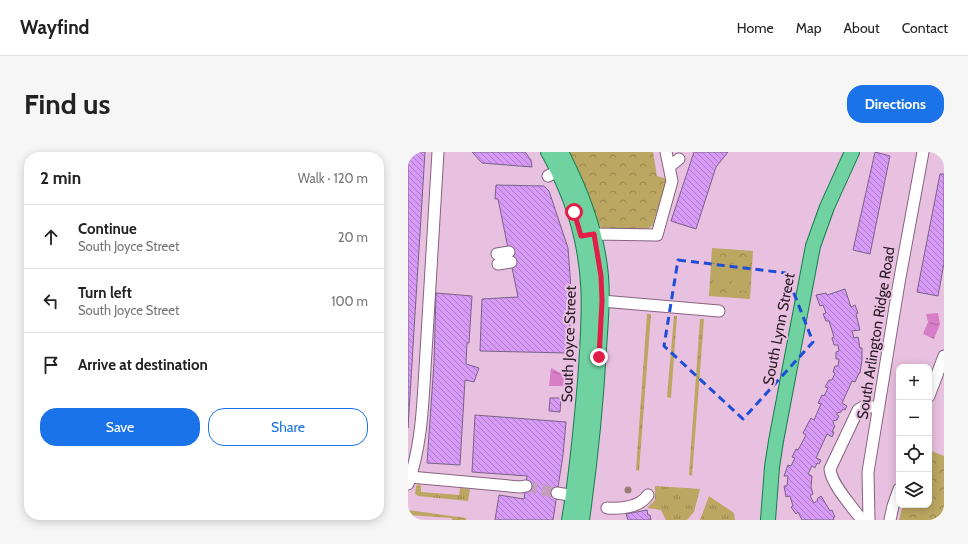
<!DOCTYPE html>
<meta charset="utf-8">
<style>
:root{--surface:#fff;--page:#f6f6f6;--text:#222;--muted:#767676;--line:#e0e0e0;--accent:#1a73e8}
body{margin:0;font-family:Cabin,sans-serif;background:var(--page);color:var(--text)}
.controls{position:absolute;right:12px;bottom:12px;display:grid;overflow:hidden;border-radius:8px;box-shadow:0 2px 10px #0003}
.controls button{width:36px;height:36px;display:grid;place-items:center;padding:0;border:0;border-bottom:1px solid var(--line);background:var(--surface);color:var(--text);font:20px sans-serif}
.stop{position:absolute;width:12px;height:12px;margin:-9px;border:3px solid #e11d48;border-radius:50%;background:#fff}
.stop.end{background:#e11d48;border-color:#fff;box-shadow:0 1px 4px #0008}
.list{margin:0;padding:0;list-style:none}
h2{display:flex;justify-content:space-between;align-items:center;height:52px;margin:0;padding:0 16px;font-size:17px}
h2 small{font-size:13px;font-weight:400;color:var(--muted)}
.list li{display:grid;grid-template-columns:26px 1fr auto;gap:12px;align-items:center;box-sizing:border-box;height:64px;padding:0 16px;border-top:1px solid var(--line)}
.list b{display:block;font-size:15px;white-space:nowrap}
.list p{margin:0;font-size:13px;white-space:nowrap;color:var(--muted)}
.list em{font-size:13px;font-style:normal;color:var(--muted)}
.actions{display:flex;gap:8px;padding:12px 16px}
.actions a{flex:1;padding:9px 0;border:1px solid var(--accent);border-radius:16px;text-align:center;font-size:14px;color:var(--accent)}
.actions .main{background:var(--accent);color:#fff}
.icon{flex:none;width:22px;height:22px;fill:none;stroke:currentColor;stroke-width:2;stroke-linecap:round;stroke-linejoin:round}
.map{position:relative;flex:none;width:536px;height:368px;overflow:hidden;border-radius:16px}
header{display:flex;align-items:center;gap:24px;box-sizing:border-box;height:56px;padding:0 20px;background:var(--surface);border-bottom:1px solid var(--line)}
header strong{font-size:19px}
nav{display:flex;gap:22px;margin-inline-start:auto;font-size:14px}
.intro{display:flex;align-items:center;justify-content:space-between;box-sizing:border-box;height:96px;padding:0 24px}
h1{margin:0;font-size:28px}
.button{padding:10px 18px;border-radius:16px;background:var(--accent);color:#fff;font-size:14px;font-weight:700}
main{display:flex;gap:24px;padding:0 24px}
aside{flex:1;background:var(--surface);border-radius:16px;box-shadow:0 2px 10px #0003}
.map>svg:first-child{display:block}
.grass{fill:url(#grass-tufts)}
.park{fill:url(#park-crowns)}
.garden{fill:#bba762}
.water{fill:url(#water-ripples)}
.building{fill:url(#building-back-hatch);stroke:#7a6287}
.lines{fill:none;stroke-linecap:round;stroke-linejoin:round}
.minor-tunnel{stroke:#c29fbb;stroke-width:11;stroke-dasharray:11 5.5;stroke-linecap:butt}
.minor-casing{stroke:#876380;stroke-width:13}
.major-casing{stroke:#187d4d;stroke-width:16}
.minor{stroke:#fff;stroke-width:11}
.major{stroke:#70d1a1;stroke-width:14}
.tree{fill:#997f73}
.route{stroke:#e11d48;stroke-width:5}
.marked{fill:none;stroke:#1d4ed8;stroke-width:3;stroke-dasharray:8 5;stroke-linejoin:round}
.labels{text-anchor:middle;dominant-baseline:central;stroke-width:4;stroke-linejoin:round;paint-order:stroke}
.street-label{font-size:15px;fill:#281a25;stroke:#e8c0e0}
</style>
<header>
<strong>Wayfind</strong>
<nav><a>Home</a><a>Map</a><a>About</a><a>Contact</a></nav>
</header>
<div class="intro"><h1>Find us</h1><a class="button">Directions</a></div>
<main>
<aside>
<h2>2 min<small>Walk · 120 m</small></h2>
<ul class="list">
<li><svg class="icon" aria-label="ahead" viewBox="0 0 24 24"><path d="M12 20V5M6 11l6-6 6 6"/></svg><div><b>Continue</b><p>South Joyce Street</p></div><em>20 m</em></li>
<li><svg class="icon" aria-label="left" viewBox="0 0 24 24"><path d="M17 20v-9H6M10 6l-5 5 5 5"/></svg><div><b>Turn left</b><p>South Joyce Street</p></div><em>100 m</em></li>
<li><svg class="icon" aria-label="arrive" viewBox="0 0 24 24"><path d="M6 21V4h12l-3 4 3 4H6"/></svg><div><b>Arrive at destination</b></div></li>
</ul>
<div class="actions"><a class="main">Save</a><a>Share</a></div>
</aside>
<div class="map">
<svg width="536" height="368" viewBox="0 0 536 368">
<defs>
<pattern id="grass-tufts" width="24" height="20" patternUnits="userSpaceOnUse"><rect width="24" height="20" fill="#bba762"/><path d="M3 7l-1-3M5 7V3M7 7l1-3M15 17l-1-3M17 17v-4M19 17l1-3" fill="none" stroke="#988751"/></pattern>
<pattern id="park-crowns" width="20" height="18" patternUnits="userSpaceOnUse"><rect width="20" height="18" fill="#bba762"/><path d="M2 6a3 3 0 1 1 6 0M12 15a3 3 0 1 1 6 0" fill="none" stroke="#988751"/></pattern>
<pattern id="water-ripples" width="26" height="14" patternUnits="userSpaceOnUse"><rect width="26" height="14" fill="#d77ec8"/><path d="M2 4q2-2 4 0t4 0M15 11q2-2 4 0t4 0" fill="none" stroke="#ae66a2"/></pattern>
<pattern id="building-back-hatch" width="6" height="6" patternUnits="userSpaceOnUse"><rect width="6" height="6" fill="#d79af7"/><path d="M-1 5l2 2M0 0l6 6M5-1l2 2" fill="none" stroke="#ae7dc8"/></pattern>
</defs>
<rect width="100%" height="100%" fill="#e8c0e0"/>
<!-- grass -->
<path class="grass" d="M239,162H243L231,319L228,318Z
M266,164H269L263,246L259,245Z
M292,167H296L284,324L281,323Z
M11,332L13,334V340L51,343L52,336L62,337L60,349L10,344L7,342L8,334Z
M247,334L292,337L286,360L279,368H258L253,358L239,356L247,348Z
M301,344L326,361L327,368H292Z
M0,358L58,366V368H44V366L0,363Z"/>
<!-- park -->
<path class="park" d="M160,0H245L249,24L259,27L245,73L241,76L236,77H194L190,71Z
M304,96L345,99L342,147L301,144Z
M521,298L536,304V368H491L495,353H521Z"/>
<!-- garden -->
<path class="garden" d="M308,104L322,106L320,137L305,136Z
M326,106L340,107L338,139L324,138Z"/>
<!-- water -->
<path class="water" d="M530,161L532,172L526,187L515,182L520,170L518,162Z
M143,216L156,223V234H141Z"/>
<!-- building -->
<path class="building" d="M0,0H17L0,276Z
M64,0H117L123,8L124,15L74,11Z
M286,0H320L308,15L288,77L263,69Z
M467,0L482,4L462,102L445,98Z
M532,22H536V111L530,144L509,140Z
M88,33L136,34L141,39L160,96L164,150L159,201L72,199L74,147L110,145L90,47H87Z
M437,137L443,155L447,153L450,161L448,162L452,178L444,179L446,186L450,185L452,196H454V208L452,221H451L447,230L444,229L434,251L439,254L437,258L435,257L433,260L429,261V263L431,264L429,268L425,269L426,273L427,274L424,280H426L424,285L419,282L408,306L413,308L411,312L409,311L407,316L404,314L400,322L404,324L403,335L405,342L402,344L406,351L410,348L409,347L413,344L422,359L424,358L427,365L425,366L426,368H394L390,360L388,362L383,355L385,354L382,344L378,345L376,334H379L380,324H376L380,313L383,314L387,306L384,305L388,297L390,298L398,283L395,281L403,266L406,268L413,252L410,251L414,243L416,244L420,236L417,235L421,228H424L427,221L425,220L427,214H430L431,207H428V200L431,199L430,193H426L424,186L426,185L421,169H418L415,162L418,161L415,153L412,154L408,143L418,141L419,143Z
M28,141L64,144L61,191H59L58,212L71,216L66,230L57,228L52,313L19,311L26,211Z
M142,246H153L152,260L141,259Z
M67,263L158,270L155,303L145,368H87L91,343L116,347L119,324L64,320Z
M239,358L240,363H242L243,368H220L218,362Z"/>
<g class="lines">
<!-- minor-tunnel -->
<path class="minor-tunnel" d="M118,334L149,341"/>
<!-- minor casing -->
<g class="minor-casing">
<path id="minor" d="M261,15L271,7
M140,24L157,16
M178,83L186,82L249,83L264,29L258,0
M89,102L101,100
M90,112L103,110
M194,149L311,159
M521,244L536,204
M2,325L112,335L118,334
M0,332C15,290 15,244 18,200C22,133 26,67 30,0
M149,341L173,345
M199,356C214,357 231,356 240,343
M454,368C445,356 423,332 422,317L450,258L455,255H471
M461,368L460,320L491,131L515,0
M482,368L485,354L491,337"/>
</g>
<!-- major casing -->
<g class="major-casing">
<path id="major" d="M140,0C149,15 155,30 162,47C186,111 182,162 177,229C173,276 169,322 161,368
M153,0C171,35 185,69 191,108C196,137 193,167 191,196C188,253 182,311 174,368
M360,368L364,315L368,289L405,94L419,55L444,0"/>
</g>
<!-- minor -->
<use href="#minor" class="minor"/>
<!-- major -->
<use href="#major" class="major"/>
</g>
<!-- trees -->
<circle class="tree" cx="220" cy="338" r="3.5"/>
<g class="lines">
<!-- route -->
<path class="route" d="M166,60L173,84L186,82L193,124L194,149L191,205"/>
</g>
<!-- marked area -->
<path class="marked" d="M270,108L378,121L405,190L335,267L256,194Z"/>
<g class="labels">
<!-- street labels -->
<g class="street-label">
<text transform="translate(371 177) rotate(-79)">South Lynn Street</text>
<text transform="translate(468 181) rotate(-81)">South Arlington Ridge Road</text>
<text transform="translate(161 192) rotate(-88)">South Joyce Street</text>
</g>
</g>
</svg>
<div class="controls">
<button>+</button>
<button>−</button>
<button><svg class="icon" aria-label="locate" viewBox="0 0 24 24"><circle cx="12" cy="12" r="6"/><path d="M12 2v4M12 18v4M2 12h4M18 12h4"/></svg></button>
<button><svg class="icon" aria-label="layers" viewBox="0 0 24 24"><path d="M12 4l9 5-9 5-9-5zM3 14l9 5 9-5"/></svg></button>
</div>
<div class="stop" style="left:166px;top:60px"></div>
<div class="stop end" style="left:191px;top:205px"></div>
</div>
</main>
